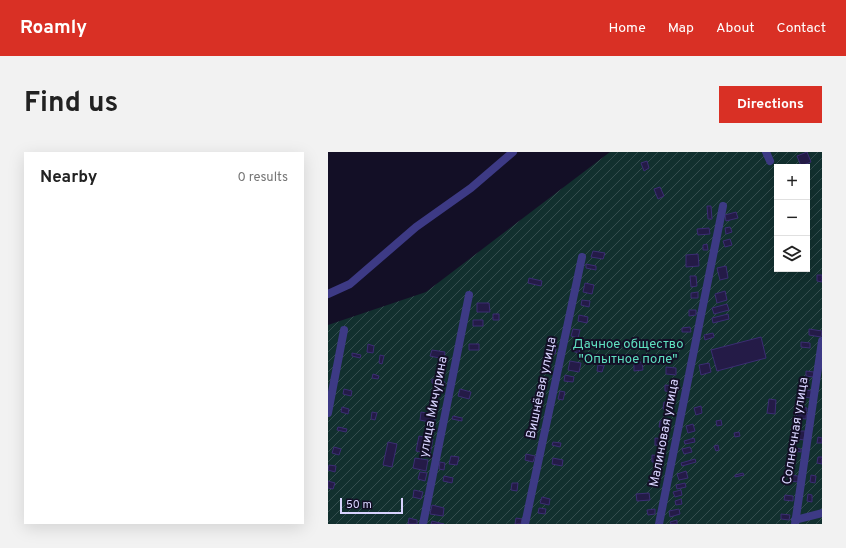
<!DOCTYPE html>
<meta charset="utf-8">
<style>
:root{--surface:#fff;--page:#f2f2f2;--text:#222;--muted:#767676;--line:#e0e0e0;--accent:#d93025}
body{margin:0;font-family:Overpass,sans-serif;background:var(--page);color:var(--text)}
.controls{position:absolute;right:12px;top:12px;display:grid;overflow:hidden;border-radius:0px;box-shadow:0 4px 16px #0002}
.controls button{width:36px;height:36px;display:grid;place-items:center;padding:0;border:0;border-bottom:1px solid var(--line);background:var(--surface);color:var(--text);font:20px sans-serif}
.scale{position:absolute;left:12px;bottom:10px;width:63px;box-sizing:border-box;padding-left:4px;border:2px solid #d9d4ff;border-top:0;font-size:11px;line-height:14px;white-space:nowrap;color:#d9d4ff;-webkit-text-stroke:3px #130f26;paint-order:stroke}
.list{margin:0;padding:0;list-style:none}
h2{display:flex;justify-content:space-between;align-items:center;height:52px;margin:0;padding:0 16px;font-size:17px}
h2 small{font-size:13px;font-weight:400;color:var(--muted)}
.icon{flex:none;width:22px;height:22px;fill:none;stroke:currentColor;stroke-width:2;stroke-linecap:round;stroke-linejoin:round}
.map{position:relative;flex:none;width:494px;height:372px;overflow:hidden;border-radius:0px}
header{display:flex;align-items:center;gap:24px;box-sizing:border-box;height:56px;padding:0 20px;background:var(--accent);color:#fff}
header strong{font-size:19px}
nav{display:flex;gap:22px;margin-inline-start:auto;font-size:14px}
.intro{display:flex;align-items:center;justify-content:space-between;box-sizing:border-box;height:96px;padding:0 24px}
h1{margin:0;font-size:28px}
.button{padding:10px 18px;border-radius:0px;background:var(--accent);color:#fff;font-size:14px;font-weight:700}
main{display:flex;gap:24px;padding:0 24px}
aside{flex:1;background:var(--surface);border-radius:0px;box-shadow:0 4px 16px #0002}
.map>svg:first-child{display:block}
.garden{fill:url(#garden-furrows);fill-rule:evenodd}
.building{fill:#241b47;stroke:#3b2d73}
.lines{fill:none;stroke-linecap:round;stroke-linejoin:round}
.minor{stroke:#3d3a85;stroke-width:8}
.labels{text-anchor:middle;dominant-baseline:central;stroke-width:4;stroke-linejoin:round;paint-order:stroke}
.park-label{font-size:13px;fill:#5fe0c0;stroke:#130f26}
.street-label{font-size:13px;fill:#d9d4ff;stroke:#130f26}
</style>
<header>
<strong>Roamly</strong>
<nav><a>Home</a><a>Map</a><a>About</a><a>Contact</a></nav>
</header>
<div class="intro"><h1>Find us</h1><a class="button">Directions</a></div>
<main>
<aside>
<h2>Nearby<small>0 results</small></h2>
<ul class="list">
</ul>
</aside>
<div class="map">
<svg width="494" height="372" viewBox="0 0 494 372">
<defs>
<pattern id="garden-furrows" width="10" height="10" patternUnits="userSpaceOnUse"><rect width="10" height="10" fill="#12302f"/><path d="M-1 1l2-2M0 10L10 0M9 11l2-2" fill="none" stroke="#344d4e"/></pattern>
</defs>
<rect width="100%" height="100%" fill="#130f26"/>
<!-- garden -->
<path class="garden" d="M282,0H494V372H0V173L98,140ZM449,15H479V117H449Z"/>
<!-- building -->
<path class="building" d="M479,0L483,10L473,14L469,4Z
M319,9L321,16L316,19L313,11Z
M332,35L336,44L330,47L326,37Z
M379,54H383L384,67H380Z
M408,60L410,66L398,69L397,63Z
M402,75L404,80L398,82L397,76Z
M381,76L382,82L370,83L369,77Z
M402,87L404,93L397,95L395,89Z
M379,92L380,98H375V93Z
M265,99L277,101L275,107L263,105Z
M370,102L371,114L358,115V103Z
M258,112L268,114V118L258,116Z
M398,114L400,126L392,128L389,116Z
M489,123H494V130L489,129Z
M362,124H368L369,134L363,135Z
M201,126L214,129L213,134L200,131Z
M257,131L266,133L264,142L255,140Z
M397,139L399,148L389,151L387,142Z
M370,140V146H363V141Z
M254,148L262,149L261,155L253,153Z
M149,151H161L162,160H149Z
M399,152L401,158L386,162L384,156Z
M361,158H368V163L361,164Z
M165,162H171V168H165Z
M400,162L401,167L385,171L384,166Z
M251,163L260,165L259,171L250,169Z
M145,168H155V174H145Z
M362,175L363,180H354V176Z
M245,177L252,178L250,186L243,184Z
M481,177L494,179L493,185L481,183Z
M385,181L386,185L377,188L376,183Z
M433,185L438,206L389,219L383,198Z
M473,190L482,191V196L473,195Z
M40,192L46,194L45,201L39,200Z
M141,192H151V198H141Z
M245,195L252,196L251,201L244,199Z
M223,196L228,197L227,202L222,201Z
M104,198L117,200L116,207L102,204Z
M24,201L33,203L32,206L24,204Z
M52,203L56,204L54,212L51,211Z
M242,209L253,211L251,220L240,218Z
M314,210L315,218L306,219V211Z
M381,211L383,220L373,223L371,213Z
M270,213L276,214L274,220L269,219Z
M338,215L348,216V223L338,222Z
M478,219L486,220L485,225L478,224Z
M45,222L51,224L50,227L44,226Z
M237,223L246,225L245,230L236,229Z
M104,227L117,230L116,234L104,231Z
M337,233L347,234V240L337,239Z
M16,237L24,239L23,244L15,242Z
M132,237L143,240L141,247L130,244Z
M209,237L215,238L214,246L207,244Z
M477,238L484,239L483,246L476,245Z
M232,239L237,240L235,248L230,247Z
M103,247L110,248L109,253L102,252Z
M441,247L448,248L447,262L439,261Z
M336,250L346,251L345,257H335Z
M373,254L374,261L368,263L366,256Z
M14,255L21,257L20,262L13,260Z
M469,255L479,256L478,267L468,266Z
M44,260L49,261L47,268L43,267Z
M93,260L108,263L106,271L92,268Z
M125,264L134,266V269L124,267Z
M393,268L394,273L389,274L388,269Z
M332,269H342L341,276L331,275Z
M365,272L367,279L360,281L358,274Z
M10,275L19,277L18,280L9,278Z
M471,279H477L476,288L470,287Z
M411,280L412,284L407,285L406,281Z
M91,284L105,287L102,302L88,299Z
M490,285L494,286V291H489Z
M327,286L337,287V294L327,293Z
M366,286L367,290L357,292L356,289Z
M60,290L69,292L64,315L55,313Z
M225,290L233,291L232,295L224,293Z
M390,293L391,298L388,299L386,294Z
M6,295L13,297L11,303L4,301Z
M362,295L364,300L356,302L354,297Z
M468,296L473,297V300L467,299Z
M198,302L207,304L205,310L197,308Z
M324,303L334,304V310H324Z
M123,304L131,305L129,313L121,312Z
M490,305H494V312L489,311Z
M87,306L100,308L98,319L85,316Z
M225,306L235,308L234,314L224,312Z
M367,307L368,310L354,314L353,311Z
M112,310L117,311L116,318L111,317Z
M1,313L8,314L7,320L0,318Z
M358,319L360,326L351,328L349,322Z
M92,320L99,321L97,329L90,327Z
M415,321L416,323L407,325V323Z
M462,323L470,324V330L462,329Z
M483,323L488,324L487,331L482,330Z
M116,324L125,326L124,331L115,329Z
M330,327L331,333L322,334L321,328Z
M0,329L7,331L5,337L0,336Z
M184,331H190L189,339L183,338Z
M357,331L358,335L349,337L348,333Z
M86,338L95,340L93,347L85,345Z
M353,338L354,343L347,345L345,340Z
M321,341L322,348L309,349L308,342Z
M480,342L484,343V350L479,349Z
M457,343L465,344V349L456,348Z
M214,345L222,347L221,353L212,351Z
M353,347L354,352L348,353L347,349Z
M104,353L116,356L115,364L102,362Z
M211,356L218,357L217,362L210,361Z
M327,357V362L320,363L319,358Z
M351,357L352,362L342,365L341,359Z
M453,362L462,363L461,368L453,367Z
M81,366L89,368V372H80Z
M188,366L194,367L193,372H187Z
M349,368V372H343L342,370Z
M104,369L116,372H103Z"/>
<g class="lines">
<!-- minor -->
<path class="minor" d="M438,0L442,9
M0,142L22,132L88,75L143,36L185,0
M0,261L16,178
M467,368L494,361
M95,372L141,143
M197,372L254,105
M331,372L395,54
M467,372L494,189"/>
</g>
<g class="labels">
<!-- park labels -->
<g class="park-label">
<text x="300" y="193">Дачное общество<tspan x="300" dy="15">"Опытное поле"</tspan></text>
</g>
<!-- street labels -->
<g class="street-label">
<text transform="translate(214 236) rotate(-78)">Вишнёвая улица</text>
<text transform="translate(106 255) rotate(-79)">улица Мичурина</text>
<text transform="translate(468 279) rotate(-81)">Солнечная улица</text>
<text transform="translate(337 281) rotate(-79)">Малиновая улица</text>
</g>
</g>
</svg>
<div class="controls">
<button>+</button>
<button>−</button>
<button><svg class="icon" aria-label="layers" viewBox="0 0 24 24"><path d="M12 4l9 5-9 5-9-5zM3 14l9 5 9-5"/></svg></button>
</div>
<div class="scale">50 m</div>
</div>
</main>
